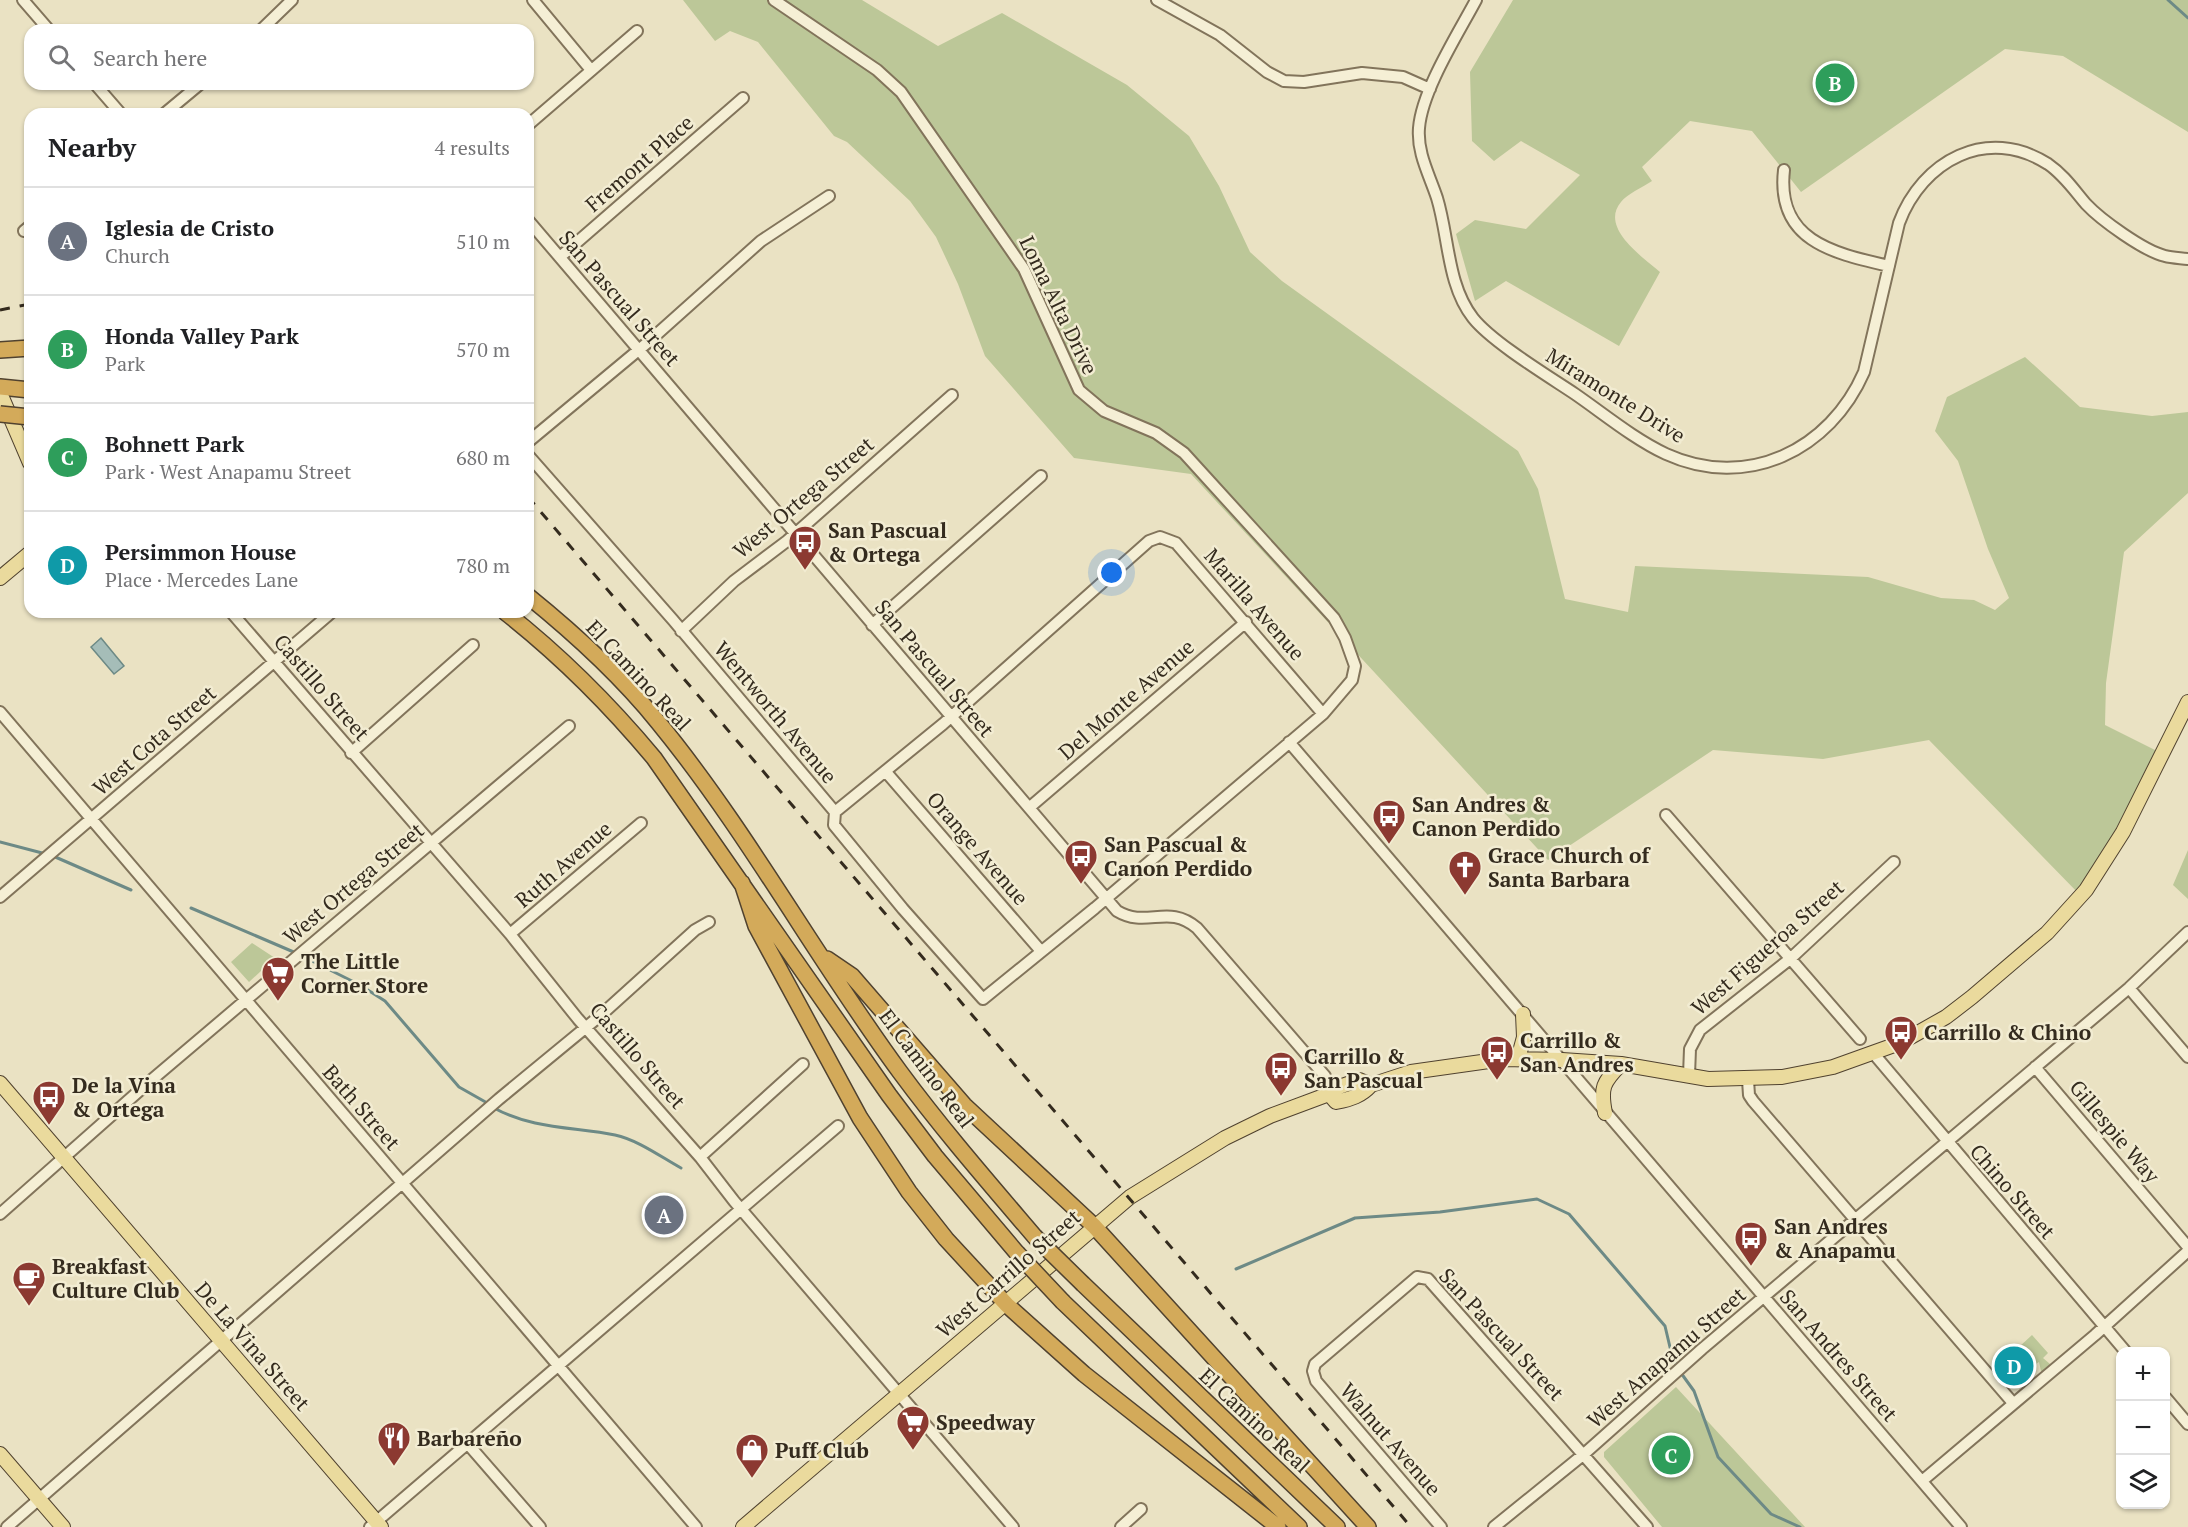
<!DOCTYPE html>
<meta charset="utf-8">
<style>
:root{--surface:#fff;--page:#f6f6f6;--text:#202124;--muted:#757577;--line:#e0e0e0;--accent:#0b8043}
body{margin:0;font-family:"PT Serif",serif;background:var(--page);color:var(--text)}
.controls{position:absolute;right:18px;bottom:18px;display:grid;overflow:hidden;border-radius:12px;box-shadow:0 2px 4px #0004}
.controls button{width:54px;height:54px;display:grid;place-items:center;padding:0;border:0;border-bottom:2px solid var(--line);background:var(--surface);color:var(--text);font:30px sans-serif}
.you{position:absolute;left:1112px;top:573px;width:21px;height:21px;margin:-15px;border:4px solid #fff;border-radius:50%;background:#1a73e8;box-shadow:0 0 0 9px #1a73e833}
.badge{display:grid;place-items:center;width:39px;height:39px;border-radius:50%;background:var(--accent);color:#fff;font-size:20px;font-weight:700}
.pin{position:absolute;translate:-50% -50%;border:3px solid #fff;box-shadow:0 2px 6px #0006}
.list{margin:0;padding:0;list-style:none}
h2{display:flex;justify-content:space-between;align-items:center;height:78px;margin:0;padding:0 24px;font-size:26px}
h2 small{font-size:20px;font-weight:400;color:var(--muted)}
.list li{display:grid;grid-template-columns:39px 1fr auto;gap:18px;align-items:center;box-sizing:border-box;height:108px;padding:0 24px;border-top:2px solid var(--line)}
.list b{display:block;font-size:22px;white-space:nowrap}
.list p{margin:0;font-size:20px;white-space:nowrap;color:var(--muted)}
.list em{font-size:20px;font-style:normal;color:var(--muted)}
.icon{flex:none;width:33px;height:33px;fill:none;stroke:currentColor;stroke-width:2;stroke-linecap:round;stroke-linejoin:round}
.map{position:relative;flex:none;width:2188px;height:1527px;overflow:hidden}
.search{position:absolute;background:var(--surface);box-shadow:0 2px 4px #0004;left:24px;top:24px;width:510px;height:66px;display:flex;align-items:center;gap:15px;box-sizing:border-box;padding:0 21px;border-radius:18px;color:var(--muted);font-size:22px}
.panel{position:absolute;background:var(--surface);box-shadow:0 2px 4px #0004;left:24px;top:108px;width:510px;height:510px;border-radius:18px}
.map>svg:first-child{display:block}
.green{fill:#bcc798}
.water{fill:#a5bdb8;stroke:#6d8a86;stroke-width:1.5}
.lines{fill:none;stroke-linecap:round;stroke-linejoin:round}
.stream{stroke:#6d8a86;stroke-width:3}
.minor-casing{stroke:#82745b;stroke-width:14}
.major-casing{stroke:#50422f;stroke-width:16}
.highway-casing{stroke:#50422f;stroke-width:18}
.minor{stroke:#f5efd5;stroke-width:10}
.major{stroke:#eada9d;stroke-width:14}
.highway{stroke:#d3aa5a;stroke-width:15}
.rail{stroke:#342b1e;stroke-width:3;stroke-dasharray:10 10;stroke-linecap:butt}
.highway-bridge-casing{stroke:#50422f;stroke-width:18;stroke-linecap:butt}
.highway-bridge{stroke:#d3aa5a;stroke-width:15}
.labels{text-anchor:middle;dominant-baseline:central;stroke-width:5;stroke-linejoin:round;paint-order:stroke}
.street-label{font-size:21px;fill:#342b1e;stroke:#f2ecd2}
.poi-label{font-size:21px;font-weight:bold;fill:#342b1e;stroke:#f2ecd2;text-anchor:start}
</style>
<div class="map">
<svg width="2188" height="1527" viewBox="0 0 2188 1527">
<rect width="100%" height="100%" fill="#eae2c3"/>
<!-- green -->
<path class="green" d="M683,0H862L938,46L1002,13L1127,85L1189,136L1219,186L1250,252L1282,281L1518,451L1538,489L1565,599L1628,612L1635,566L1868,577L1941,598L1974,600L1995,610L2009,598L1988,549L1958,461L1935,431L1947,397L2025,357L2080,407L2152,416L2188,412V493L2124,552L2106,683L2105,725L2161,753L2081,896L1929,740L1823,759L1713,750L1548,860L1191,474L1074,458L985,356L958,284L936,237L910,201L847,142L834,136L758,42L730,31L715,41Z
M1513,0H2188V132L2063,56L2005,49L1801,192L1752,131L1690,121L1642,167L1652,181C1643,187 1627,194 1621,202C1599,228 1644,258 1660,272L1619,346L1506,281L1475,301L1456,234L1475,220L1526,229L1580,175L1521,141L1494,161L1472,141L1470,72Z
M2188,850V899L2173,885Z
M252,943L275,958L249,982L231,962Z
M2032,1335L2048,1353L2043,1358L2050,1364L2045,1371H2041L2039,1362L2034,1365L2019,1347Z
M1676,1387L1805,1527H1662L1604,1457V1452Z"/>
<!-- water -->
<path class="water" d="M101,638L124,666L114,674L91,647Z"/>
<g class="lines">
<!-- stream -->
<path class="stream" d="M2168,0L2188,18
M0,842L46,854
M53,856L131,890
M191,908L296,953
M302,956L360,985L385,1001L459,1087L489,1104
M494,1108C532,1129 574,1127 615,1135C638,1140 661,1157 681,1168
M1236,1269L1355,1218L1440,1212L1537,1199L1569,1214L1665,1326L1673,1360L1678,1367
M1681,1373L1694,1391L1718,1457L1771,1514L1800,1527"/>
<!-- minor casing -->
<g class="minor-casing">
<path id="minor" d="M23,0L49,30
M533,0L591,70
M1157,0L1220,35L1267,72L1284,81L1304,82L1362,73L1403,77L1430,89
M1476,0C1458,34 1422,90 1419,128C1417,153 1429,174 1437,198C1449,237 1447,285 1473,318C1492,342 1548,376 1575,394C1604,414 1634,439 1666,454C1747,491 1830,450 1864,372L1899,223C1922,161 1987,125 2048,164C2064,175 2074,190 2086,204C2101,220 2144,251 2165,256C2172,258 2181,258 2188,259
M261,30L292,0
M95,84L121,114
M164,114L200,84
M528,125L637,31
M1784,170C1776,241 1833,253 1889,266
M528,220L1117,911C1147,929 1168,903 1197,928L1325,1076L1329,1094
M24,231L30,226
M560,257L743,98
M528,442L647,343L761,241L829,196
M528,455L673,620L835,812L834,825L903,909L983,999L1095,908L1323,714L1352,680L1355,666L1345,638L1334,618L1184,453L1156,433L1104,411L1079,390L1024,269L901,92L877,70L774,0
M231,612L510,934L578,1019L700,1157L734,1201L1013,1527
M872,625L1041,476
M681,631L734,581L787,541L952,395
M0,712L696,1527
M1289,742L1961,1527
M351,753L473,645
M886,772L1040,950
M1030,807L1246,622
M835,812L943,724L1149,541L1160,537L1176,543L1323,714
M1666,815L1860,1039
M0,897L332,612
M510,934L641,823
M2129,988L2188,1057
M1874,1054L2126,1352
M2035,1067L2188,1247
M1689,1075L1690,1049L1700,1030L1790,959L1894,862
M1748,1080L1749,1095L1753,1101L2013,1403
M700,1157L803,1064
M0,1214L148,1083L569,726
M2166,1398L2188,1424
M467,1443L540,1527
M1922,1481L2095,1335L2188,1251
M7,1527L499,1099L601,1015L695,930L709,922
M370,1527L838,1126
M1121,1527L1141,1509
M1441,1527L1316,1381L1313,1371L1315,1364L1417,1277L1428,1279L1647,1527
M1494,1527L1584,1454L1702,1349L2129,988L2188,932"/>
</g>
<!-- major casing -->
<g class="major-casing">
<path id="major" d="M0,393L30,463
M0,578L30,553
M1518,1059L1524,1037L1523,1014
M0,1083L381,1527
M1329,1094L1336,1102C1351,1099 1361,1096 1371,1085
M1605,1113C1600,1088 1603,1082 1621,1064
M0,1454L63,1527
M743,1527L1130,1197L1225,1138L1270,1116L1329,1094L1336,1088L1359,1080L1371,1085L1411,1072L1503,1059L1562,1060L1621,1064L1708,1079L1782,1077L1833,1067L1900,1043L1946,1017L1972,997L2047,933L2086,890L2123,832L2188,702"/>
</g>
<!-- highway casing -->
<g class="highway-casing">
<path id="highway" d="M0,350L30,348
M0,387L30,390
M528,596C575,634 620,675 658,722C748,832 816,958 900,1072C942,1129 989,1183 1035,1237
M505,612C561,656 609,704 654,758L889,1095L935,1156L1017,1253
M742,883L756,926L860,1118L909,1192L946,1239L1007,1305L1084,1374L1278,1527
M827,959L852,976L964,1105L1094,1226L1368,1527
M1083,1284L1337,1527
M1063,1302L1299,1527"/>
</g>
<!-- minor -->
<use href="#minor" class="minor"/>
<!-- major -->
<use href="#major" class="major"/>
<!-- highway -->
<use href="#highway" class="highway"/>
<!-- rail -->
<path class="rail" d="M0,310L30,304
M528,497L1411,1527"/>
<!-- highway-bridge casing -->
<g class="highway-bridge-casing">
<path id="highway-bridge" d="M0,414L30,417
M1035,1237L1083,1284
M1017,1253L1063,1302"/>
</g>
<!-- highway-bridge -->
<use href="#highway-bridge" class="highway-bridge"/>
</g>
<!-- icons -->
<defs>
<g id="bus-pin" transform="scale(1.725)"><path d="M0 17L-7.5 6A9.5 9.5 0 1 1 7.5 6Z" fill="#8c3931" stroke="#f2ecd2"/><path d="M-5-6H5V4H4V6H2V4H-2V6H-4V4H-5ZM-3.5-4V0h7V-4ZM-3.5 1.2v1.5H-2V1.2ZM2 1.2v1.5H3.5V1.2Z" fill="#fff"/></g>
<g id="church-pin" transform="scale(1.725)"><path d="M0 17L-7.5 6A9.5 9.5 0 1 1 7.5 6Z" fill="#8c3931" stroke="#f2ecd2"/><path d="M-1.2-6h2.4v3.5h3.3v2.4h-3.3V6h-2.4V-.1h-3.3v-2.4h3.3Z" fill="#fff"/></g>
<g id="supermarket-pin" transform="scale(1.725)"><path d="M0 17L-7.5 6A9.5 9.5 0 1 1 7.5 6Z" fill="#8c3931" stroke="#f2ecd2"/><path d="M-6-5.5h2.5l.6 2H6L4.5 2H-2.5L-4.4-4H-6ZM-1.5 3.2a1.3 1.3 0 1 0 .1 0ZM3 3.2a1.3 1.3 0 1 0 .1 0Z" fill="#fff"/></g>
<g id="cafe-pin" transform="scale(1.725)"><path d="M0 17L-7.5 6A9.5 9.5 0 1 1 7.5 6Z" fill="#8c3931" stroke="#f2ecd2"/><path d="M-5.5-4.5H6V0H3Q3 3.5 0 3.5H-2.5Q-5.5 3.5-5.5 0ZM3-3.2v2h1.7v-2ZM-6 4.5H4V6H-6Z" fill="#fff"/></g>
<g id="restaurant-pin" transform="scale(1.725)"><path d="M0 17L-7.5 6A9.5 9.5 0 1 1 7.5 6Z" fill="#8c3931" stroke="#f2ecd2"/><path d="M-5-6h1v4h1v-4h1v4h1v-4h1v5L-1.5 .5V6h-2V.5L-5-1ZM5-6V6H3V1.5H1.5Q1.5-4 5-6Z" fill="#fff"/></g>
<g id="shop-pin" transform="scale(1.725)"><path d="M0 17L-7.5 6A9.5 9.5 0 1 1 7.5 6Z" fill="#8c3931" stroke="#f2ecd2"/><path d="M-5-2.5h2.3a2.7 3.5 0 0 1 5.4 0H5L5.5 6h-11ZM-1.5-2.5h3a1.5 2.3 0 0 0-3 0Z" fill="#fff"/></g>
</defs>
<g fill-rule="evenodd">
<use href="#bus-pin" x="805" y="542"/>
<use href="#bus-pin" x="1389" y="816"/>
<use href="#bus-pin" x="1081" y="856"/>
<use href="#church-pin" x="1465" y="867"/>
<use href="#supermarket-pin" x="278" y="973"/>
<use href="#bus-pin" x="1901" y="1032"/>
<use href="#bus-pin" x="1497" y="1052"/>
<use href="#bus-pin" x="1281" y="1068"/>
<use href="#bus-pin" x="49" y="1097"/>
<use href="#bus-pin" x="1751" y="1238"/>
<use href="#cafe-pin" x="29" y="1278"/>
<use href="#supermarket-pin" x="913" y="1422"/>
<use href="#restaurant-pin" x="394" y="1438"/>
<use href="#shop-pin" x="752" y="1450"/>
</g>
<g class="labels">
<!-- street labels -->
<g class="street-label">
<text transform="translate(639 163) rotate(-41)">Fremont Place</text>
<text transform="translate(620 298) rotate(49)">San Pascual Street</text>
<text transform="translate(1059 305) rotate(64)">Loma Alta Drive</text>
<text transform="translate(1616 395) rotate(32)">Miramonte Drive</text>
<text transform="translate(803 497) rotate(-40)">West Ortega Street</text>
<text transform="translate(1255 604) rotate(49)">Marilla Avenue</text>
<text transform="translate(935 668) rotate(50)">San Pascual Street</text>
<text transform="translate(639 675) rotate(47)">El Camino Real</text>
<text transform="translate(322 687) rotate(49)">Castillo Street</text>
<text transform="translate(1126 699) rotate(-41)">Del Monte Avenue</text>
<text transform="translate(776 712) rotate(50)">Wentworth Avenue</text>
<text transform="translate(154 740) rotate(-41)">West Cota Street</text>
<text transform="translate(978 848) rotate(49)">Orange Avenue</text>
<text transform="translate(563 864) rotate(-41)">Ruth Avenue</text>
<text transform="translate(353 883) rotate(-40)">West Ortega Street</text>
<text transform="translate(1767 947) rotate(-41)">West Figueroa Street</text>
<text transform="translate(638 1055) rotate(49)">Castillo Street</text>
<text transform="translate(927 1068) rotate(53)">El Camino Real</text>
<text transform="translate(362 1107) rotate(49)">Bath Street</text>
<text transform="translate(2115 1131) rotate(50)">Gillespie Way</text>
<text transform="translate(2013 1191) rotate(49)">Chino Street</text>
<text transform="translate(1008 1273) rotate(-41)">West Carrillo Street</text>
<text transform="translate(1502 1334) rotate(47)">San Pascual Street</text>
<text transform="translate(253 1346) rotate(49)">De La Vina Street</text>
<text transform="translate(1839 1355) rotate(49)">San Andres Street</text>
<text transform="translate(1666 1357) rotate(-41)">West Anapamu Street</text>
<text transform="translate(1255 1420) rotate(43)">El Camino Real</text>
<text transform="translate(1391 1439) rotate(49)">Walnut Avenue</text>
</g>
<!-- poi labels -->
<g class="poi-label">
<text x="828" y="530">San Pascual<tspan x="828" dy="24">&amp; Ortega</tspan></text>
<text x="1412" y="804">San Andres &amp;<tspan x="1412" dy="24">Canon Perdido</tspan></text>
<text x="1104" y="844">San Pascual &amp;<tspan x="1104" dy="24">Canon Perdido</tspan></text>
<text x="1488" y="855">Grace Church of<tspan x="1488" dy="24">Santa Barbara</tspan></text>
<text x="301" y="961">The Little<tspan x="301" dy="24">Corner Store</tspan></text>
<text x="1924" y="1032">Carrillo &amp; Chino</text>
<text x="1520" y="1040">Carrillo &amp;<tspan x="1520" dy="24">San Andres</tspan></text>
<text x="1304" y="1056">Carrillo &amp;<tspan x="1304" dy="24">San Pascual</tspan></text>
<text x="72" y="1085">De la Vina<tspan x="72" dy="24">&amp; Ortega</tspan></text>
<text x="1774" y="1226">San Andres<tspan x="1774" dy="24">&amp; Anapamu</tspan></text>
<text x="52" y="1266">Breakfast<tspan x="52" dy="24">Culture Club</tspan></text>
<text x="936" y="1422">Speedway</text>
<text x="417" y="1438">Barbareño</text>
<text x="775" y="1450">Puff Club</text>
</g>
</g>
</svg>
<div class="controls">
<button>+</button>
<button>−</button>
<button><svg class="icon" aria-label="layers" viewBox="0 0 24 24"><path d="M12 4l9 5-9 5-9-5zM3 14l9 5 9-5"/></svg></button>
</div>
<div class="you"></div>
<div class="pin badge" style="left:664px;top:1215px;background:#6b7280">A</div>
<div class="pin badge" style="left:1835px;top:83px;background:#2e9e5b">B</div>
<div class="pin badge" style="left:1671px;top:1455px;background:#2e9e5b">C</div>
<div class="pin badge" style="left:2014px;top:1366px;background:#0f9aa8">D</div>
<div class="search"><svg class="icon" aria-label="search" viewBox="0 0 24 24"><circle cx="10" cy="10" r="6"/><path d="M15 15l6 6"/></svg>Search here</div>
<section class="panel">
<h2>Nearby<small>4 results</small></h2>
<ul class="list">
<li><span class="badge" style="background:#6b7280">A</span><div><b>Iglesia de Cristo</b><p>Church</p></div><em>510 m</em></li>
<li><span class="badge" style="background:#2e9e5b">B</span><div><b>Honda Valley Park</b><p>Park</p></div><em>570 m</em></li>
<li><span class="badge" style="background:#2e9e5b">C</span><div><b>Bohnett Park</b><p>Park · West Anapamu Street</p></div><em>680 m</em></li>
<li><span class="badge" style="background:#0f9aa8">D</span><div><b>Persimmon House</b><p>Place · Mercedes Lane</p></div><em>780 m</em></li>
</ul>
</section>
</div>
